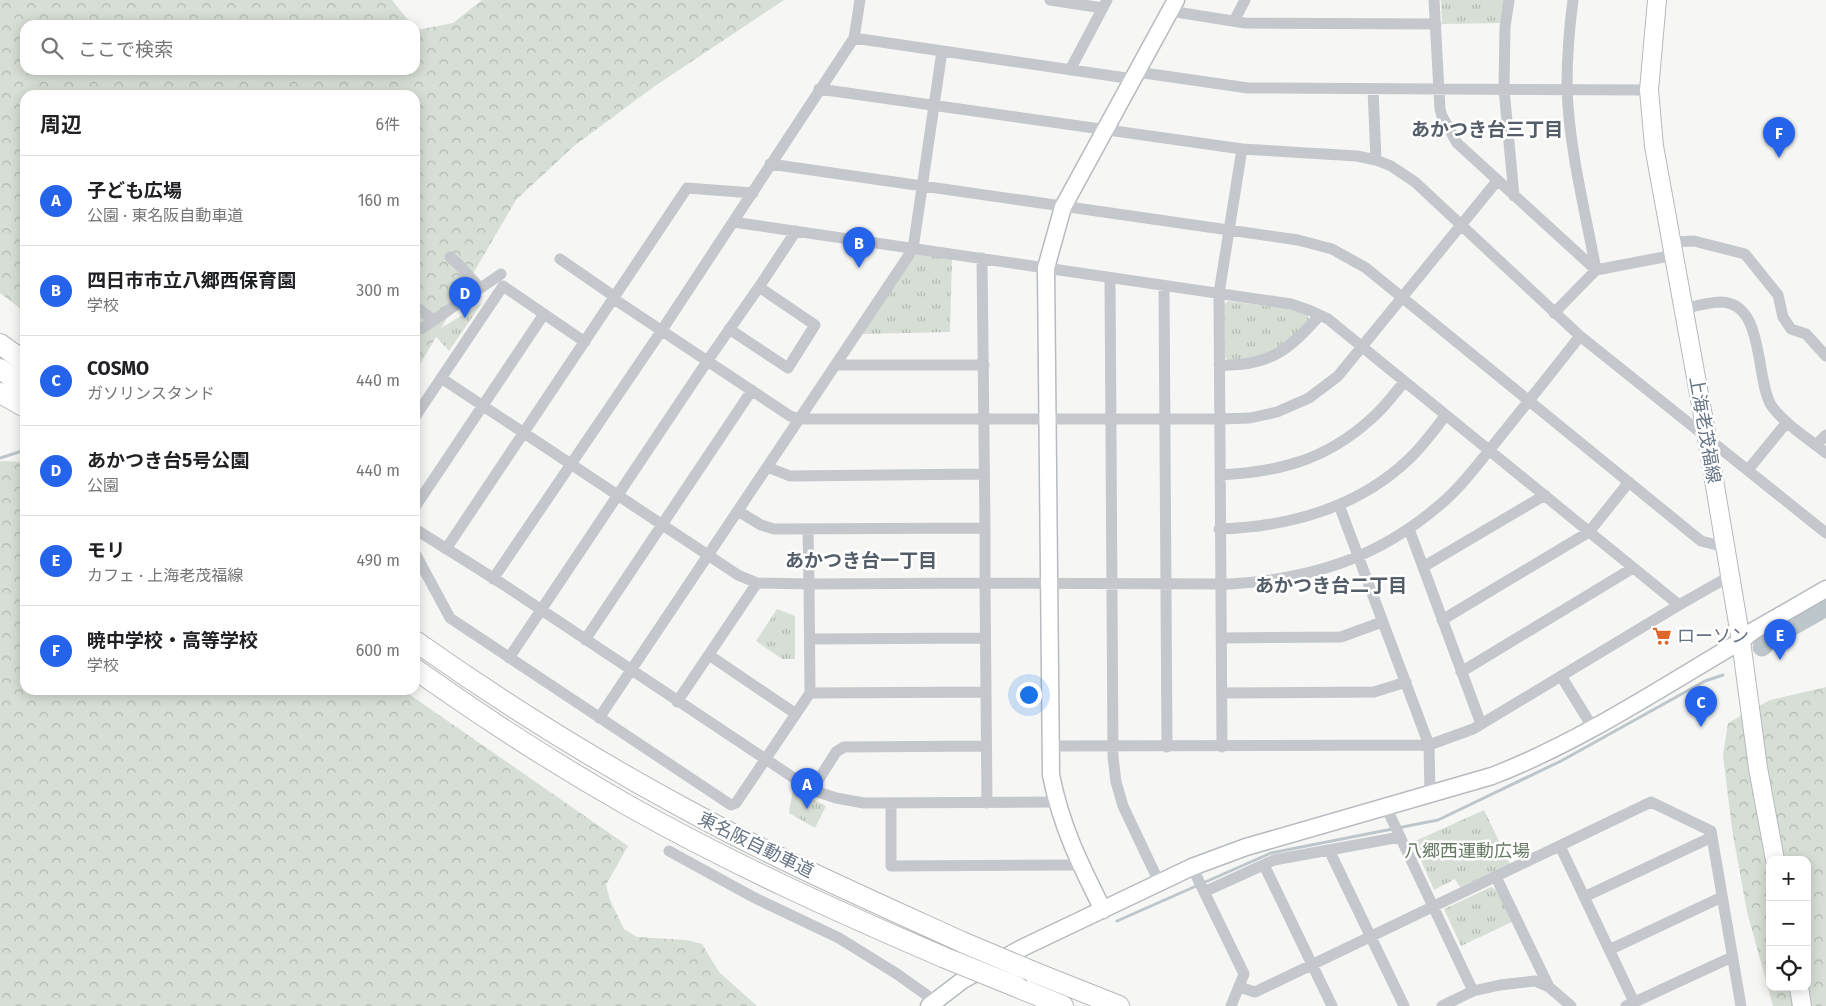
<!DOCTYPE html>
<html lang="ja">
<meta charset="utf-8">
<style>
:root{--surface:#fff;--page:#f2f2f2;--text:#202124;--muted:#757577;--line:#e0e0e0;--accent:#2563eb}
body{margin:0;font-family:"Fira Sans","Noto Sans JP",sans-serif;background:var(--page);color:var(--text)}
.controls{position:absolute;right:15px;bottom:15px;display:grid;overflow:hidden;border-radius:10px;box-shadow:0 2px 12px #0003}
.controls button{width:45px;height:45px;display:grid;place-items:center;padding:0;border:0;border-bottom:1px solid var(--line);background:var(--surface);color:var(--text);font:25px sans-serif}
.you{position:absolute;left:1028px;top:694px;width:18px;height:18px;margin:-12px;border:4px solid #fff;border-radius:50%;background:#1a73e8;box-shadow:0 0 0 8px #1a73e833}
.badge{display:grid;place-items:center;width:32px;height:32px;border-radius:50%;background:var(--accent);color:#fff;font-size:16px;font-weight:700}
.pin{position:absolute;translate:-50% -41px;filter:drop-shadow(0 1px 2px #0008)}
.pin::after{content:'';position:absolute;top:26px;width:18px;height:15px;background:inherit;clip-path:polygon(0 0,100% 0,50% 100%)}
.list{margin:0;padding:0;list-style:none}
h2{display:flex;justify-content:space-between;align-items:center;height:65px;margin:0;padding:0 20px;font-size:21px}
h2 small{font-size:16px;font-weight:400;color:var(--muted)}
.list li{display:grid;grid-template-columns:32px 1fr auto;gap:15px;align-items:center;box-sizing:border-box;height:90px;padding:0 20px;border-top:1px solid var(--line)}
.list b{display:block;font-size:19px;white-space:nowrap}
.list p{margin:0;font-size:16px;white-space:nowrap;color:var(--muted)}
.list em{font-size:16px;font-style:normal;color:var(--muted)}
.icon{flex:none;width:28px;height:28px;fill:none;stroke:currentColor;stroke-width:2;stroke-linecap:round;stroke-linejoin:round}
.map{position:relative;flex:none;width:1826px;height:1006px;overflow:hidden}
.search{position:absolute;background:var(--surface);box-shadow:0 2px 12px #0003;left:20px;top:20px;width:400px;height:55px;display:flex;align-items:center;gap:12px;box-sizing:border-box;padding:0 18px;border-radius:15px;color:var(--muted);font-size:19px}
.panel{position:absolute;background:var(--surface);box-shadow:0 2px 12px #0003;left:20px;top:90px;width:400px;height:605px;border-radius:15px}
.map>svg:first-child{display:block}
.forest{fill:url(#forest-crowns);fill-rule:evenodd}
.park{fill:url(#park-tufts)}
.lines{fill:none;stroke-linecap:round;stroke-linejoin:round}
.stream{stroke:#bdc6cb;stroke-width:3}
.river{stroke:#bdc6cb;stroke-width:19}
.secondary-casing{stroke:#b6bbc0;stroke-width:19}
.primary-casing{stroke:#b5b9bd;stroke-width:20}
.highway-casing{stroke:#b5b8bb;stroke-width:22}
.street{stroke:#c4c7cb;stroke-width:11}
.secondary{stroke:#fff;stroke-width:16}
.primary{stroke:#fff;stroke-width:18}
.highway{stroke:#fff;stroke-width:20}
.highway-bridge-casing{stroke:#b5b8bb;stroke-width:22;stroke-linecap:butt}
.highway-bridge{stroke:#fff;stroke-width:20}
.labels{text-anchor:middle;dominant-baseline:central;stroke-width:5;stroke-linejoin:round;paint-order:stroke}
.street-label{font-size:18px;fill:#667484;stroke:#fff}
.poi-label{font-size:18px;fill:#667484;stroke:#fff;text-anchor:start}
.park-label{font-size:18px;fill:#687b65;stroke:#fff}
.neighbourhood-label{font-size:19px;font-weight:bold;fill:#545e69;stroke:#fff}
</style>
<div class="map">
<svg width="1826" height="1006" viewBox="0 0 1826 1006">
<defs>
<pattern id="forest-crowns" width="20" height="18" patternUnits="userSpaceOnUse" patternTransform="scale(1.25)"><rect width="20" height="18" fill="#d7ded5"/><path d="M2 6a3 3 0 1 1 6 0M12 15a3 3 0 1 1 6 0" fill="none" stroke="#b2b9b2"/></pattern>
<pattern id="park-tufts" width="24" height="20" patternUnits="userSpaceOnUse" patternTransform="scale(1.25)"><rect width="24" height="20" fill="#d7ded5"/><path d="M3 7l-1-3M5 7V3M7 7l1-3M15 17l-1-3M17 17v-4M19 17l1-3" fill="none" stroke="#b2b9b2"/></pattern>
</defs>
<rect width="100%" height="100%" fill="#f6f7f4"/>
<!-- forest -->
<path class="forest" d="M0,0H392L412,25H25V70H415V29L417,30L453,23L482,0H784L655,86L574,146L516,200L415,373V95H25V312L0,293Z
M2,461L25,462V690H403L628,846L606,885L610,900L624,929L637,937L686,940L702,944L719,972L757,1006H0V462Z
M1826,687V1006H1773L1747,912L1732,829L1723,755L1728,723L1770,700ZM1770,860H1807V987H1770Z"/>
<!-- park -->
<path class="park" d="M1441,0H1504L1502,23L1442,24Z
M918,253L952,259L950,332L862,334L914,257Z
M1228,301L1285,308L1307,315L1310,321L1287,343L1265,356L1228,361L1225,357L1224,304Z
M482,303L449,351L433,333Z
M777,609L795,616V659H782L756,641Z
M793,789L826,806L815,828L789,813Z
M1484,810L1510,864L1460,887L1455,879L1434,890L1413,842Z
M1491,887L1497,890L1512,922L1461,946L1444,909Z"/>
<g class="lines">
<!-- stream -->
<path class="stream" d="M0,458L25,450
M1117,921L1271,853L1438,820L1561,761L1705,681L1723,675"/>
<!-- river -->
<path class="river" d="M1762,647L1770,639L1826,607"/>
<!-- secondary casing -->
<g class="secondary-casing">
<path id="secondary" d="M1103,910C1080,864 1061,826 1051,775L1046,268L1063,207L1176,0
M929,1006L963,980L1022,948L1192,867L1246,847L1492,776C1580,742 1659,689 1741,641L1753,631L1826,589"/>
</g>
<!-- primary casing -->
<g class="primary-casing">
<path id="primary" d="M1657,0L1649,90L1654,146L1707,438L1741,641L1758,768L1775,860
M1799,987L1802,1006"/>
</g>
<!-- highway casing -->
<g class="highway-casing">
<path id="highway" d="M0,344L25,362
M0,369L25,386
M0,393L25,407
M415,641C503,703 594,760 689,811C777,859 870,900 962,942
M415,669C484,718 555,764 629,806C730,863 836,911 943,957
M1031,971L1119,1006
M1017,987L1063,1006"/>
</g>
<!-- street -->
<path class="street" d="M1050,0L1103,8
M1434,0L1440,109L1442,116L1457,143L1596,270
M1509,0L1505,27L1504,89L1514,196
M1573,0C1569,29 1567,58 1567,88C1569,149 1585,210 1596,270
M1170,11L1245,23L1436,24
M1234,21L1245,0
M854,38L1133,79
M1070,70L1107,0
M1137,72L1248,88L1649,90
M819,89L1242,149L1357,156L1376,160L1391,166L1415,182L1580,336L1826,533
M1373,89L1376,160
M770,164L1298,240L1332,249L1366,268L1701,541L1725,547
M733,222L1291,304L1311,311L1328,319L1679,605
M1671,242L1694,241L1745,254L1778,295L1783,317L1791,329L1806,334L1826,356
M450,257L458,264L480,288
M982,258L985,528
M560,259L615,297
M1110,278L1113,757L1116,782L1123,806L1159,882
M1164,286L1167,747
M614,299L790,416L800,419H1219L1250,418L1277,412L1309,398L1338,376L1497,181
M415,306L433,320
M1683,309C1695,306 1709,302 1721,302C1765,303 1755,378 1771,405C1783,423 1809,439 1826,453
M1554,313L1596,270L1674,255
M421,329L501,274
M729,329L788,368L815,325L759,287
M837,365H984
M1219,365C1269,367 1289,350 1320,315
M415,417L503,286L585,342
M1816,445L1826,435
M767,467L790,476L984,474
M1748,470L1787,422
M1220,475C1279,472 1326,460 1371,419C1384,408 1394,394 1404,382
M1339,505L1429,745L1430,794
M415,507L544,314
M738,511L761,525L774,529L985,528V583L809,584L808,529
M415,529L501,583L812,790L836,798L864,803L1056,802
M1219,529C1288,527 1358,508 1409,459C1423,446 1434,430 1446,415
M1409,529L1481,724
M446,549L687,188L753,193
M415,553L450,618L731,805L736,803L810,693L809,584L757,583L738,575L441,378
M1423,567L1545,495
M493,579L662,330L854,38L860,0
M1442,620L1589,532L1629,482
M1221,638L1341,637L1382,622
M810,639L985,638
M585,640L752,390
M709,655L796,714
M509,658L708,360L759,287L796,231
M1461,672L1633,568
M1561,676L1593,728
M810,693L986,692
M1222,693L1374,692L1406,682
M677,702L757,583
M599,718L913,249L942,51
M1049,746L1429,745L1473,729L1679,605L1730,576
M1222,747L1219,293L1242,149
M812,790L836,752L844,747L986,746
M891,803V866L1081,865
M987,803L985,583L1230,584C1312,579 1379,558 1442,503C1462,486 1478,464 1495,443C1523,408 1552,372 1580,336
M1386,807L1473,991
M1560,846L1634,1002
M1329,850L1404,1006
M669,851L753,897L839,938L897,974L935,1001
M1264,865L1332,1006
M1192,867L1244,974L1231,1006
M1496,877L1549,987
M1204,892L1274,860L1400,837
M1584,897L1712,837
M1609,950L1722,897
M1239,987L1255,992L1651,802L1711,831L1741,1006
M1442,1006L1473,991L1500,985L1535,981L1549,987L1571,1006
M1626,1006L1732,957"/>
<!-- secondary -->
<use href="#secondary" class="secondary"/>
<!-- primary -->
<use href="#primary" class="primary"/>
<!-- highway -->
<use href="#highway" class="highway"/>
<!-- highway-bridge casing -->
<g class="highway-bridge-casing">
<path id="highway-bridge" d="M962,942L1031,971
M943,957L1017,987"/>
</g>
<!-- highway-bridge -->
<use href="#highway-bridge" class="highway-bridge"/>
</g>
<!-- icons -->
<defs>
<g id="supermarket-bare" transform="scale(1.5)"><path d="M-6-5.5h2.5l.6 2H6L4.5 2H-2.5L-4.4-4H-6ZM-1.5 3.2a1.3 1.3 0 1 0 .1 0ZM3 3.2a1.3 1.3 0 1 0 .1 0Z" fill="#df652b" stroke="#fff" stroke-width="2.5" paint-order="stroke"/></g>
</defs>
<g fill-rule="evenodd">
<use href="#supermarket-bare" x="1662" y="636"/>
</g>
<g class="labels">
<!-- street labels -->
<g class="street-label">
<text transform="translate(1705 430) rotate(80)">上海老茂福線</text>
<text transform="translate(756 845) rotate(26)">東名阪自動車道</text>
</g>
<!-- poi labels -->
<g class="poi-label">
<text x="1677" y="636">ローソン</text>
</g>
<!-- park labels -->
<g class="park-label">
<text x="1467" y="851">八郷西運動広場</text>
</g>
<!-- neighbourhood labels -->
<g class="neighbourhood-label">
<text x="1487" y="129">あかつき台三丁目</text>
<text x="861" y="560">あかつき台一丁目</text>
<text x="1331" y="585">あかつき台二丁目</text>
</g>
</g>
</svg>
<div class="controls">
<button>+</button>
<button>−</button>
<button><svg class="icon" aria-label="locate" viewBox="0 0 24 24"><circle cx="12" cy="12" r="6"/><path d="M12 2v4M12 18v4M2 12h4M18 12h4"/></svg></button>
</div>
<div class="you"></div>
<div class="pin badge" style="left:807px;top:809px">A</div>
<div class="pin badge" style="left:859px;top:268px">B</div>
<div class="pin badge" style="left:1701px;top:727px">C</div>
<div class="pin badge" style="left:465px;top:318px">D</div>
<div class="pin badge" style="left:1780px;top:660px">E</div>
<div class="pin badge" style="left:1779px;top:158px">F</div>
<div class="search"><svg class="icon" aria-label="search" viewBox="0 0 24 24"><circle cx="10" cy="10" r="6"/><path d="M15 15l6 6"/></svg>ここで検索</div>
<section class="panel">
<h2>周辺<small>6件</small></h2>
<ul class="list">
<li><span class="badge">A</span><div><b>子ども広場</b><p>公園 · 東名阪自動車道</p></div><em>160 m</em></li>
<li><span class="badge">B</span><div><b>四日市市立八郷西保育園</b><p>学校</p></div><em>300 m</em></li>
<li><span class="badge">C</span><div><b>COSMO</b><p>ガソリンスタンド</p></div><em>440 m</em></li>
<li><span class="badge">D</span><div><b>あかつき台5号公園</b><p>公園</p></div><em>440 m</em></li>
<li><span class="badge">E</span><div><b>モリ</b><p>カフェ · 上海老茂福線</p></div><em>490 m</em></li>
<li><span class="badge">F</span><div><b>暁中学校・高等学校</b><p>学校</p></div><em>600 m</em></li>
</ul>
</section>
</div>
